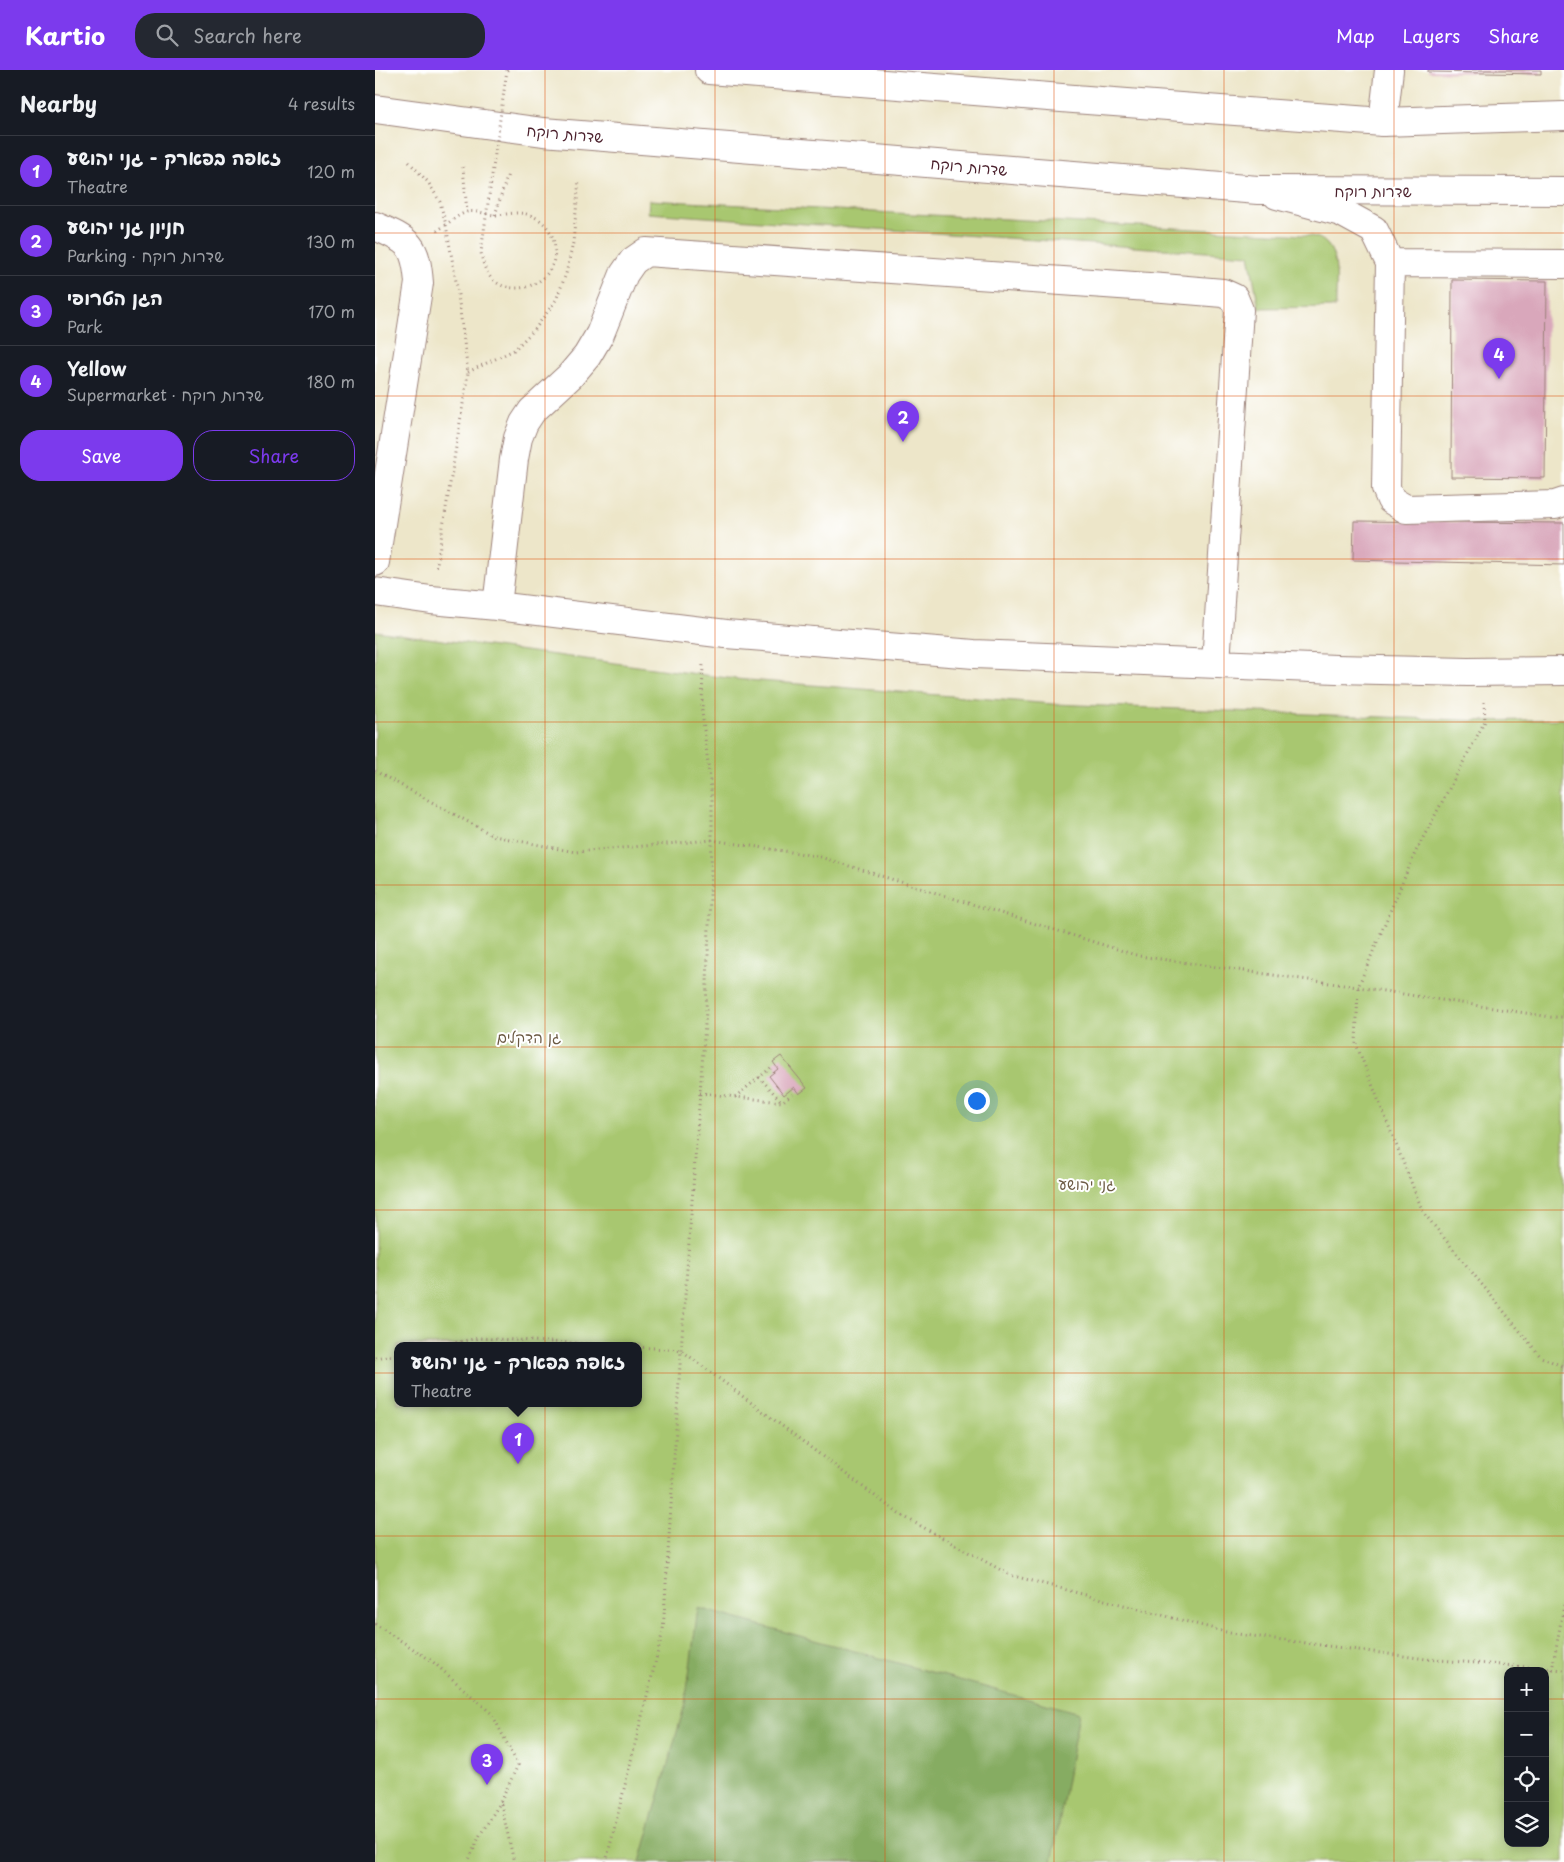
<!DOCTYPE html>
<meta charset="utf-8">
<style>
:root{--surface:#171b24;--page:#242831;--text:#f1f3f6;--muted:#9ea1a6;--line:#363941;--accent:#7c3aed}
body{margin:0;font-family:"Playpen Sans","Playpen Sans Hebrew",sans-serif;background:var(--page);color:var(--text)}
.controls{position:absolute;right:15px;bottom:15px;display:grid;overflow:hidden;border-radius:10px;box-shadow:0 2px 12px #0003}
.controls button{width:45px;height:45px;display:grid;place-items:center;padding:0;border:0;border-bottom:1px solid var(--line);background:var(--surface);color:var(--text);font:25px sans-serif}
.you{position:absolute;left:601px;top:1030px;width:18px;height:18px;margin:-12px;border:4px solid #fff;border-radius:50%;background:#1a73e8;box-shadow:0 0 0 8px #1a73e833}
.badge{display:grid;place-items:center;width:32px;height:32px;border-radius:50%;background:var(--accent);color:#fff;font-size:16px;font-weight:700}
.pin{position:absolute;translate:-50% -41px;filter:drop-shadow(0 1px 2px #0008)}
.pin::after{content:'';position:absolute;top:26px;width:18px;height:15px;background:inherit;clip-path:polygon(0 0,100% 0,50% 100%)}
.popup{position:absolute;left:19px;top:1272px;width:248px;height:65px;box-sizing:border-box;display:grid;place-content:center;border-radius:10px;background:var(--surface);filter:drop-shadow(0 1px 4px #0005);font-size:16px;white-space:nowrap;color:var(--muted)}
.popup b{font-size:19px;color:var(--text)}
.popup::after{content:'';position:absolute;left:50%;top:100%;margin-left:-10px;border:10px solid transparent;border-top-color:var(--surface)}
.list{margin:0;padding:0;list-style:none}
h2{display:flex;justify-content:space-between;align-items:center;height:65px;margin:0;padding:0 20px;font-size:21px}
h2 small{font-size:16px;font-weight:400;color:var(--muted)}
.list li{display:grid;grid-template-columns:32px 1fr auto;gap:15px;align-items:center;box-sizing:border-box;height:70px;padding:0 20px;border-top:1px solid var(--line)}
.list b{display:block;font-size:19px;white-space:nowrap}
.list p{margin:0;font-size:16px;white-space:nowrap;color:var(--muted)}
.list em{font-size:16px;font-style:normal;color:var(--muted)}
.actions{display:flex;gap:10px;padding:15px 20px}
.actions a{flex:1;padding:11px 0;border:1px solid var(--accent);border-radius:20px;text-align:center;font-size:18px;color:var(--accent)}
.actions .main{background:var(--accent);color:#fff}
.icon{flex:none;width:28px;height:28px;fill:none;stroke:currentColor;stroke-width:2;stroke-linecap:round;stroke-linejoin:round}
.map{position:relative;flex:none;width:1189px;height:1792px;overflow:hidden}
header{display:flex;align-items:center;gap:30px;box-sizing:border-box;height:70px;padding:0 25px;background:var(--accent);color:#fff}
header strong{font-size:24px}
nav{display:flex;gap:28px;margin-inline-start:auto;font-size:18px}
.search{width:350px;height:45px;background:var(--page);display:flex;align-items:center;gap:12px;box-sizing:border-box;padding:0 18px;border-radius:20px;color:var(--muted);font-size:19px}
main{display:flex}
aside{flex:1;background:var(--surface)}
.map>svg:first-child{display:block}
.green{fill:#a8c76f;stroke:#79734d;fill-rule:evenodd}
.forest{fill:#86ac62;stroke:#686646}
.building{fill:#d9a7bb}
.lines{fill:none;stroke-linecap:round;stroke-linejoin:round}
.minor-casing{stroke:#9c827a;stroke-width:30}
.major-casing{stroke:#9c827a;stroke-width:30}
.path{stroke:#9c827a;stroke-width:3;stroke-dasharray:1 4;stroke-linecap:butt}
.minor{stroke:#fff;stroke-width:28}
.major{stroke:#fff;stroke-width:28}
.path-bridge{stroke:#9c827a;stroke-width:3;stroke-dasharray:1 4;stroke-linecap:butt}
.grid{fill:none;stroke:#e0560e;stroke-width:1;stroke-opacity:0.55}
.labels{text-anchor:middle;dominant-baseline:central;stroke-width:4;stroke-linejoin:round;paint-order:stroke}
.street-label{font-size:15px;fill:#4a1f2b;stroke:#fff}
.park-label{font-size:15px;fill:#6b5a43;stroke:#fff}
</style>
<header>
<strong>Kartio</strong>
<div class="search"><svg class="icon" aria-label="search" viewBox="0 0 24 24"><circle cx="10" cy="10" r="6"/><path d="M15 15l6 6"/></svg>Search here</div>
<nav><a>Map</a><a>Layers</a><a>Share</a></nav>
</header>
<main>
<aside>
<h2>Nearby<small>4 results</small></h2>
<ul class="list">
<li><span class="badge">1</span><div><b>זאפה בפארק - גני יהושע</b><p>Theatre</p></div><em>120 m</em></li>
<li><span class="badge">2</span><div><b>חניון גני יהושע</b><p>Parking · שדרות רוקח</p></div><em>130 m</em></li>
<li><span class="badge">3</span><div><b>הגן הטרופי</b><p>Park</p></div><em>170 m</em></li>
<li><span class="badge">4</span><div><b>Yellow</b><p>Supermarket · שדרות רוקח</p></div><em>180 m</em></li>
</ul>
<div class="actions"><a class="main">Save</a><a>Share</a></div>
</aside>
<div class="map">
<svg width="1189" height="1792" viewBox="0 0 1189 1792">
<rect width="100%" height="100%" fill="#fff"/>
<filter id="ink" filterUnits="userSpaceOnUse"><feTurbulence type="fractalNoise" baseFrequency=".02" numOctaves="2"/><feDisplacementMap in="SourceGraphic" scale="10" xChannelSelector="R" yChannelSelector="G"/><feConvolveMatrix kernelMatrix="1 2 1 2 8 2 1 2 1" color-interpolation-filters="sRGB"/></filter>
<filter id="wash" filterUnits="userSpaceOnUse"><feTurbulence type="fractalNoise" baseFrequency=".0096" numOctaves="4" result="noise"/><feDisplacementMap in="SourceGraphic" scale="20" xChannelSelector="R" yChannelSelector="G"/><feGaussianBlur stdDeviation="1.12" result="paint"/><feColorMatrix in="noise" values="0 0 0 0 0 0 0 0 0 0 0 0 0 0 0 0 0 1.4 0 .05"/><feComposite in="paint" operator="in"/></filter>
<g filter="url(#wash)">
<rect width="100%" height="100%" fill="#ede6c9"/>
<!-- green -->
<path class="green" d="M274,130L914,164C922,165 933,165 941,167C968,176 960,215 961,237L884,238L874,185L273,143Z
M0,561L360,609L678,634L1110,651L1189,649V1792H0ZM23,1275H263V1333H23ZM1133,1601H1170V1773H1133Z"/>
<!-- forest -->
<path class="forest" d="M323,1538L704,1643L677,1792H265L310,1634Z"/>
<g id="blocks">
<!-- building -->
<path class="building" d="M1053,0H1166V4L1053,2Z
M1077,210L1172,211L1170,408L1076,407Z
M979,451L1189,453V495L978,490Z
M406,986L432,1018L424,1024L419,1017L409,1025L394,1006L403,999L398,992Z"/>
</g>
</g>
<g filter="url(#ink)">
<use href="#blocks" fill-opacity="0" stroke="#9c827a" stroke-width="1"/>
<g class="lines">
<!-- minor casing -->
<g class="minor-casing">
<path id="minor" d="M1008,52L1014,0
M902,125L966,142L999,160L1015,193L1189,194
M0,156C35,171 41,175 44,213L0,492
M1015,193L1011,418L1016,430L1031,439L1180,435L1189,432
M0,522L56,530L122,536L351,564L599,584L961,599L1093,602L1189,601
M122,536L139,389L143,368L149,353L157,341L195,306L212,286L225,264L249,204L258,191L271,182L788,218L848,223L859,228L864,240L841,593"/>
</g>
<!-- major casing -->
<g class="major-casing">
<path id="major" d="M334,0L699,29L1008,52L1189,46
M0,39L168,62L883,120L1189,121"/>
</g>
<!-- path -->
<path class="path" d="M34,92L53,112L65,132L71,155L82,217L93,303L61,500
M88,97L92,142
M120,145L133,104
M62,161C71,155 82,145 92,142C99,140 111,144 119,145C132,145 144,140 157,146C181,155 188,189 169,207C164,212 159,214 152,217
M93,302L139,280L160,259L181,230L191,204L198,173L204,110
M1109,632L1110,651L1040,783L983,917L981,974L1048,1142L1166,1287L1189,1297
M0,701L119,766L200,782L337,770L442,786L764,886L983,917L1176,947H1189
M384,1007L407,1032
M325,1023L407,1032L417,1024
M360,1027L397,997
M66,1275L104,1268L231,1275
M263,1277L306,1280L524,1444L635,1505L855,1563L1051,1589L1189,1600
M0,1288L23,1284
M0,1554L57,1591L117,1644L143,1695L125,1733L105,1765L93,1792
M1177,1600L1189,1535
M126,1734L139,1792
M231,1792L288,1561L306,1280L331,941L337,770V728L327,642L328,592"/>
<!-- minor -->
<use href="#minor" class="minor"/>
<!-- major -->
<use href="#major" class="major"/>
<!-- path-bridge -->
<path class="path-bridge" d="M132,0L106,182C109,209 125,222 152,217"/>
</g>
</g>
<!-- grid -->
<path class="grid" d="M170,0V1792M340,0V1792M510,0V1792M679,0V1792M849,0V1792M1019,0V1792M0,163H1189M0,326H1189M0,489H1189M0,652H1189M0,815H1189M0,977H1189M0,1140H1189M0,1303H1189M0,1466H1189M0,1629H1133M1170,1629H1189"/>
<g class="labels">
<!-- street labels -->
<g class="street-label">
<text transform="translate(190 63) rotate(5)">שדרות רוקח</text>
<text transform="translate(594 96) rotate(5)">שדרות רוקח</text>
<text x="998" y="120">שדרות רוקח</text>
</g>
<!-- park labels -->
<g class="park-label">
<text x="154" y="966">גן הדקלים</text>
<text x="712" y="1113">גני יהושע</text>
</g>
</g>
</svg>
<div class="controls">
<button>+</button>
<button>−</button>
<button><svg class="icon" aria-label="locate" viewBox="0 0 24 24"><circle cx="12" cy="12" r="6"/><path d="M12 2v4M12 18v4M2 12h4M18 12h4"/></svg></button>
<button><svg class="icon" aria-label="layers" viewBox="0 0 24 24"><path d="M12 4l9 5-9 5-9-5zM3 14l9 5 9-5"/></svg></button>
</div>
<div class="you"></div>
<div class="pin badge" style="left:143px;top:1394px">1</div>
<div class="popup"><b>זאפה בפארק - גני יהושע</b>Theatre</div>
<div class="pin badge" style="left:528px;top:372px">2</div>
<div class="pin badge" style="left:112px;top:1715px">3</div>
<div class="pin badge" style="left:1124px;top:309px">4</div>
</div>
</main>
